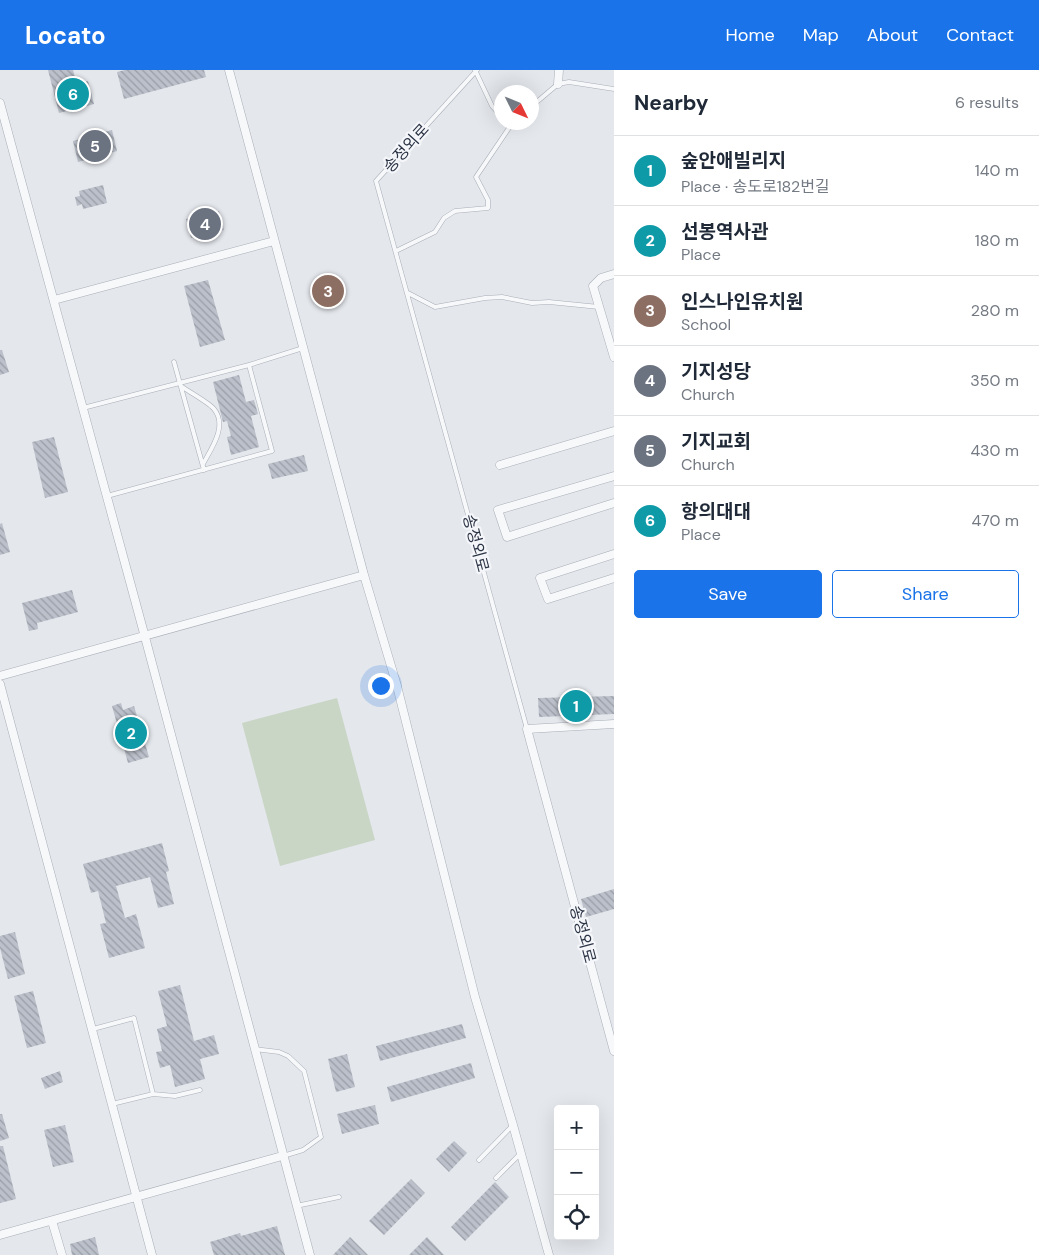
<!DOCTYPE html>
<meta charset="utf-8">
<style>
:root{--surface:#fff;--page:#f2f2f3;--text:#1f2937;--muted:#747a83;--line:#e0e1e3;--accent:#1a73e8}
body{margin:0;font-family:"DM Sans","Noto Sans KR",sans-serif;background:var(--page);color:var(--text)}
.controls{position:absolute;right:15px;bottom:15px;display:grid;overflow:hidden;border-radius:5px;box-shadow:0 5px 20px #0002}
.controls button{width:45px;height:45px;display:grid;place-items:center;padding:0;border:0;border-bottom:1px solid var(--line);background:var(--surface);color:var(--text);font:25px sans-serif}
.compass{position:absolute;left:494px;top:15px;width:45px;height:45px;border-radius:50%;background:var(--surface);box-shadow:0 5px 20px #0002;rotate:133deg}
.you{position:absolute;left:380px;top:615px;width:18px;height:18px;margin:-12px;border:4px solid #fff;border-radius:50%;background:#1a73e8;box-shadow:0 0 0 8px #1a73e833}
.badge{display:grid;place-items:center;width:32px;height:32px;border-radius:50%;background:var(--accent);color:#fff;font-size:16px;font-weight:700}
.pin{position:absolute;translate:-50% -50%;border:2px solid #fff;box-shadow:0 1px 5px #0006}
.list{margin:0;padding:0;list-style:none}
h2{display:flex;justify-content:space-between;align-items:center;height:65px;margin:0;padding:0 20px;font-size:21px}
h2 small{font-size:16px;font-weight:400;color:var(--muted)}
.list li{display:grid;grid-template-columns:32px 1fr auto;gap:15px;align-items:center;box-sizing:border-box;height:70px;padding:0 20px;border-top:1px solid var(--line)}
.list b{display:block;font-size:19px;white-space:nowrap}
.list p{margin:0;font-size:16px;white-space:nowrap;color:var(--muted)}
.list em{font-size:16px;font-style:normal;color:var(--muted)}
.actions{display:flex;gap:10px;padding:15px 20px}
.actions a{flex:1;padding:11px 0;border:1px solid var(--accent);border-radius:5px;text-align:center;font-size:18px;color:var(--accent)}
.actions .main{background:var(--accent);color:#fff}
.icon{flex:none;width:28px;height:28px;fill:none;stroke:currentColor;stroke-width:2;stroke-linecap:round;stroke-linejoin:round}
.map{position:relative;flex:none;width:614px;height:1185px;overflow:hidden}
header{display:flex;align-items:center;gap:30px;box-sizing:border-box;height:70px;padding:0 25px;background:var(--accent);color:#fff}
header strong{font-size:24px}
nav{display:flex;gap:28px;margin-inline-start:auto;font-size:18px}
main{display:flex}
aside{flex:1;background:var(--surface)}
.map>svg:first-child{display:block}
.pitch{fill:#c9d6c5}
.building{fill:url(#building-back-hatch)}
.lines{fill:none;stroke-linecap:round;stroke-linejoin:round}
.service-casing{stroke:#a9aeb7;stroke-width:5}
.minor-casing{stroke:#a9aeb7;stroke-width:9}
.service{stroke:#f7f8fa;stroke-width:4}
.minor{stroke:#f7f8fa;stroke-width:8}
.labels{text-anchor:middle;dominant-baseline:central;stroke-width:4.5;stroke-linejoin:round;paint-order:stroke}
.street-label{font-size:16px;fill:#2b3445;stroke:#f4f6f9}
</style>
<header>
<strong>Locato</strong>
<nav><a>Home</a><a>Map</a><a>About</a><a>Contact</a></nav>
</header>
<main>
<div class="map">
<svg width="614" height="1185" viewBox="0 0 614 1185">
<defs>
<pattern id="building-back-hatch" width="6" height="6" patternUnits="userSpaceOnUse" patternTransform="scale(1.25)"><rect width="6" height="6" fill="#bbc0ca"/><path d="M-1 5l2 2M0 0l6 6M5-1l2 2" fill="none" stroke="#989da6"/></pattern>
</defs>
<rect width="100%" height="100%" fill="#e4e7ec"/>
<!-- pitch -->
<path class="pitch" d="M337,628L375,770L280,796L242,653Z"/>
<!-- building -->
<path class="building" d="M48,0H73L77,14L88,11L94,34L59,43Z
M125,0H204L206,7L124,29L117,2Z
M112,60L117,81L78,92L73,71Z
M103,115L107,133L83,139L82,134L77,136L75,127L80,126L79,121Z
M219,141L224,160L191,168L186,149Z
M208,210L225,270L200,277L184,216Z
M0,280H2L9,302L0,305Z
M239,305L246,332L254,330L258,344L251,346L259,377L231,385L227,367L231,366L227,351L223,352L213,312Z
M54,367L68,422L45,428L32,372Z
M304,385L308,401L272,409L268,394Z
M2,453L10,482L0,485V454Z
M72,520L78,542L37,553L38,559L29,561L22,533Z
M614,626V644L539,647L538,628Z
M121,633L123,640L134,636L149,687L128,693L112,636Z
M162,773L169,801L166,802L174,834L158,838L150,807L116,816L125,848L136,844L145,878L109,888L100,854L106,853L98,821L91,823L83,794Z
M614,819V839L586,847L581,829Z
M15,862L25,904L8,909L0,878V866Z
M180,915L194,971L214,965L219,984L200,989L205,1009L175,1017L170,995L160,998L156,982L162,981L157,959L167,956L158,921Z
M33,921L46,973L27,978L14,926Z
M462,954L466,968L380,991L376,976Z
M347,984L355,1017L336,1022L328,989Z
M471,993L475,1008L391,1032L387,1017Z
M60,1001L63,1012L45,1019L41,1008Z
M375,1035L379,1054L342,1064L337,1044Z
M0,1044H2L9,1068L0,1071Z
M65,1055L74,1092L53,1097L44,1060Z
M454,1071L467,1083L449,1102L436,1089Z
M0,1076H3L16,1129L0,1133Z
M411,1109L425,1123L384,1165L369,1151Z
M495,1112L509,1127L465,1171L451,1157Z
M277,1156L285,1185H214L210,1172L240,1163L241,1166Z
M95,1167L99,1185H72L70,1174Z
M350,1167L368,1185H333Z
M427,1167L444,1185H409Z"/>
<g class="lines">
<!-- service casing -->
<g class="service-casing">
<path id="service" d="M475,0L492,36L502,47
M477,0L376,111L527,659
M532,36L558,14L569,12L614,19
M396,181L435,162L444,148L455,141L488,138V130L476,107L513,52
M408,223L435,237L485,228L502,227L532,233L549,232L599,237
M174,292L204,400
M249,295L303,278
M181,316C189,322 208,332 214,339C228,356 211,379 203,394
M83,338L249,295L272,381L107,426
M93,959L134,948L153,1024L112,1034
M254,979L279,982L288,986L304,1001L321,1067L303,1080L283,1086
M153,1024L175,1026L200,1020
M479,1090L513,1055
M496,1108L521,1083
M296,1136L339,1127"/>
</g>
<!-- minor casing -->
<g class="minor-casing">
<path id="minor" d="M229,0L364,505L397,616L475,927L513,1055L549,1185
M558,14L559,0
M0,33L145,567L310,1185
M614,204L601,208L593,216L614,287
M54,230L274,171
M500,395L614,361
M614,406L498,440L507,467L614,433
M614,484L540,508L548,529L614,508
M0,606L364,505
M0,614L152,1185
M614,654L527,659L614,981
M52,1151L62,1185
M0,1165L282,1086"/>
</g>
<!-- service -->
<use href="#service" class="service"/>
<!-- minor -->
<use href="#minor" class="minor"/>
</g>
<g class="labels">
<!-- street labels -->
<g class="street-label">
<text transform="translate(406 78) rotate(-48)">송정외로</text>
<text transform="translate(476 473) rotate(75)">송정외로</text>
<text transform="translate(583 864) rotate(75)">송정외로</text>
</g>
</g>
</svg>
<div class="controls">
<button>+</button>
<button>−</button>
<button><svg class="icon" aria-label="locate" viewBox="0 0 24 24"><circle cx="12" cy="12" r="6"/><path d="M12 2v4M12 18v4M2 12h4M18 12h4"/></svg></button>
</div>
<svg class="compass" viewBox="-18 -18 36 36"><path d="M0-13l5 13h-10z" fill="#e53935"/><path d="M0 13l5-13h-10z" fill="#747a83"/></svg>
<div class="you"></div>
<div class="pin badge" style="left:576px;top:636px;background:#0f9aa8">1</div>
<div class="pin badge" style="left:131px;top:663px;background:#0f9aa8">2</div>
<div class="pin badge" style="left:328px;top:221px;background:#8d6e63">3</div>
<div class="pin badge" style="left:205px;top:154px;background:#6b7280">4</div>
<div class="pin badge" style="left:95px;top:76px;background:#6b7280">5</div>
<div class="pin badge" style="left:73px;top:24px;background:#0f9aa8">6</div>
</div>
<aside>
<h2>Nearby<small>6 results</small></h2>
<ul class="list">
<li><span class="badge" style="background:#0f9aa8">1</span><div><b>숲안애빌리지</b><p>Place · 송도로182번길</p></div><em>140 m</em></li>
<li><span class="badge" style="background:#0f9aa8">2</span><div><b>선봉역사관</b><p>Place</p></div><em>180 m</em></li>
<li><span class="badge" style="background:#8d6e63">3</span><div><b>인스나인유치원</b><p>School</p></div><em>280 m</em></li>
<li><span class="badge" style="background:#6b7280">4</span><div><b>기지성당</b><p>Church</p></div><em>350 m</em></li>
<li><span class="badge" style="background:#6b7280">5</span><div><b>기지교회</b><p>Church</p></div><em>430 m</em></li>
<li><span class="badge" style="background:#0f9aa8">6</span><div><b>항의대대</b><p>Place</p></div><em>470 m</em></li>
</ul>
<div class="actions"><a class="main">Save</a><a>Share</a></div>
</aside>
</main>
